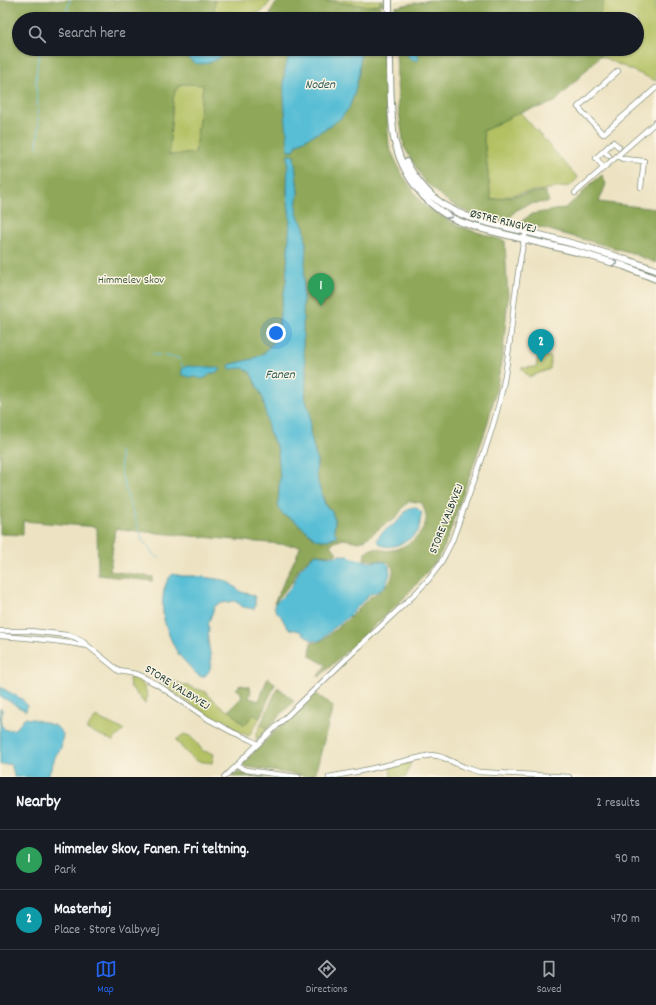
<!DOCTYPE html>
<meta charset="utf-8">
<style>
:root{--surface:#171b24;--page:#242831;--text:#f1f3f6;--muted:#9ea1a6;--line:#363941;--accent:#2563eb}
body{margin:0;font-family:Dekko,sans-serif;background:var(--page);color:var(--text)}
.you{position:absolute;left:276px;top:333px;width:14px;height:14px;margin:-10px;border:3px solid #fff;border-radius:50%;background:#1a73e8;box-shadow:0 0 0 6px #1a73e833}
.badge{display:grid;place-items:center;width:26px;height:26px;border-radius:50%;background:var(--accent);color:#fff;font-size:13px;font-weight:700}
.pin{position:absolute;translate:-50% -33px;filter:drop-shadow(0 1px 2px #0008)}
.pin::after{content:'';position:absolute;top:21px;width:14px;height:12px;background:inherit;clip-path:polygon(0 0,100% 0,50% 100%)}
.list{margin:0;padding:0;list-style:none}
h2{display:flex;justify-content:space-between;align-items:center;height:52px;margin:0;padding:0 16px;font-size:17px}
h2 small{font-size:13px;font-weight:400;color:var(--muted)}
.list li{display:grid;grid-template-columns:26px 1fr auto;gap:12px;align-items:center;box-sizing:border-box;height:60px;padding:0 16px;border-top:1px solid var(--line)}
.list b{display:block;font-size:15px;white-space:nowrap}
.list p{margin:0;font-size:13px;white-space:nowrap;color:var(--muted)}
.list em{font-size:13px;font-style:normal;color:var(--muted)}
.icon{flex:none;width:22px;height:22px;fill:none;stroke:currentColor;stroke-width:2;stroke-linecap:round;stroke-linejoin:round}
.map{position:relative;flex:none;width:656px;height:777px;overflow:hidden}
.search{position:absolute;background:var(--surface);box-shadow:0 1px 3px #0004;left:12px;right:12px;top:12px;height:44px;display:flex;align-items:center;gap:10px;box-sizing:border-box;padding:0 14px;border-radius:22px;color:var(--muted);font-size:15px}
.sheet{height:172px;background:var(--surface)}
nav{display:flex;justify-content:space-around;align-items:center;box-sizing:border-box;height:56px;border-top:1px solid var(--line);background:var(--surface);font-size:11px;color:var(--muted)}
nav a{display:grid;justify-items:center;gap:2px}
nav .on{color:var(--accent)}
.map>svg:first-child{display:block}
.green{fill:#b3c163;stroke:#697f4c}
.forest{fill:#8ea759;stroke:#567246;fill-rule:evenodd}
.water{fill:#58bed5;stroke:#3c7e84}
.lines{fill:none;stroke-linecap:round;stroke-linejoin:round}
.stream{stroke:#58bed5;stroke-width:1}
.minor-casing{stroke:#86907c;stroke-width:6}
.major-casing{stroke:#86907c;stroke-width:8}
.minor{stroke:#fff;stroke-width:4.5}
.major{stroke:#fff;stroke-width:6}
.oneway{stroke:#8f9e9a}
.labels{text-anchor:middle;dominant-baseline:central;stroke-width:3;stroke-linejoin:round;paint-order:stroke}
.street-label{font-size:12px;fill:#1f3d34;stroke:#fcf5e5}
.park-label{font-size:12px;fill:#445e40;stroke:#fcf5e5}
.water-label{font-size:13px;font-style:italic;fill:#2d5d5c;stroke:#fcf5e5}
</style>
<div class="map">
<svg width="656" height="777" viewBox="0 0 656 777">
<rect width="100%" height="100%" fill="#fcf5e5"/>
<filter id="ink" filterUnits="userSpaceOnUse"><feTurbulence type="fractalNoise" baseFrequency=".025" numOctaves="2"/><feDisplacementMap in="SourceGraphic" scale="8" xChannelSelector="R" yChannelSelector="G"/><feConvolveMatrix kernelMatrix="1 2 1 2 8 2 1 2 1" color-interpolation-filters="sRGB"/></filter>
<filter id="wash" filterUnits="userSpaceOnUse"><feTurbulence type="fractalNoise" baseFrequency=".012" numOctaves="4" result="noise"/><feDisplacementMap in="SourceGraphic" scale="16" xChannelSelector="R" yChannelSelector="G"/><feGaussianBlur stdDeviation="0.9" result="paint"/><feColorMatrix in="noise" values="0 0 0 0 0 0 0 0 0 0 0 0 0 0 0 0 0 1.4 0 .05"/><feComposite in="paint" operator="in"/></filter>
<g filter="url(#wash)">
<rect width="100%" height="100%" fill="#ede3c3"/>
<!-- green -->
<path class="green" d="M215,0H271L263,11L244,19H190L194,16L214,11Z
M314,0H380V4L372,6Z
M604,0H656V81L600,56L598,49H637V19H598Z
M181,84H203L195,154L168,155L173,99L175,91Z
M520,112L578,178L570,186L521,193L491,200L483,131Z
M538,356L551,357L550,369L529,377L521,368L536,367Z
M132,677C143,681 145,687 148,697L146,699L145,704L130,686L129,679Z
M171,681L176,682L206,692L208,695L227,711L229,710L244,725L253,714L260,718L249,736L231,729L197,709L164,686L165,682Z
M96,717L124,730L113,741L86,729Z
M261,724L267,729L257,739L256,738V736Z
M184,734L192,737L196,742L203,751L214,754L212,763L196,761L184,750L176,740Z
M411,762L406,777H391L390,767Z"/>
<!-- forest -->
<path class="forest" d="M0,0H215L214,11L194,16L190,19H19V49H186L185,52L225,53L227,49H234V51L238,49H298L292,53L284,77L286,117L288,138V150H294L298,143L329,127L354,95L359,73L361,49H383L389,147L403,176L424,206L458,226L505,241L507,281L508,297L503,352L496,391L486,429L473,466L444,547L436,561L420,580L402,600L319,677L318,676L326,665L310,656L311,642L315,643L321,641L346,621L370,597L378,593L391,580L393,573V569L389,562L364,559L365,553C378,543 380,553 392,550C407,547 422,537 426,521C427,515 424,509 422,503L410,501L405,505L395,519L385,524L366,539L360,542L343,539L330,544L337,553L334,555L316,554L313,555L299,568L292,582L274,603L301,546L115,529L110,571L153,577L152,581L98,575L97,527L23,521V535L0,534ZM181,84L203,85L195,153L169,155L173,99L175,91ZM288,155H294L298,191L296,208L298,216L304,227L306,244L303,297V348L306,368V384L305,398L310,412V432L317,461L316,473L319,486L326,505L332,512L335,521L334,538L327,540H322L316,539L294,520L282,514L278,505L280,476L278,450L269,432L263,398L250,372L243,368L229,365L252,359L264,353L275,341L278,333L280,313L286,282L290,219L287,193Z
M281,0H314L372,6L380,4V0H384V5L380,4L381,19H269C271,11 273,4 281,0Z
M429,0H604L598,19H396L395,7Z
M396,49H405V51L418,54L419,52L428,49H598L600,56L555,102L544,106L520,112L483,131L491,200L524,194L545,191L549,202L529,204L515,211L507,222L472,214L450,203L425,182L404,147L398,105Z
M602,175L606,184L599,202L656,209V263L629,252L520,222L532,214L565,208L580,196L587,187Z
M268,677L275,684L260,718L253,714L245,725L229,710L242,697L240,691L236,689L240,685L250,687L251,691L249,698L259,701Z
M278,687L294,701L267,729L261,724Z
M314,692L333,706L315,775L305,776L247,767L243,766L242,764Z
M236,772L271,777H231Z"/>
<!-- water -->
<path class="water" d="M186,49H227C223,59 203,68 193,62C189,60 187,56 185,52Z
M298,49H361L359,73L354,95L349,108L341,118L329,127L298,143L294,150L288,151C288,128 278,75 289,57C291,54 295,52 298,49Z
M405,49H428L419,52L418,54L419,60C412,62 406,56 405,49Z
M288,155H294L298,191L296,209L298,216L304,227L306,244L303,297V348L306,368V384L305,398L310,412V432L317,461L316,473L319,486L325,505L332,512L335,521L334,530L337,536L327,540H322L316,539L294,520L282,514L278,505L280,476L278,450L269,432L263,398L250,372L243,368L230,369L229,365L252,359L264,353L275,341L278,333L280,313L286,282L290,219L287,193Z
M187,366L212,367L221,369L220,371L210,374L207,377L202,379L195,377H189L181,374L183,368Z
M415,507L417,508L422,513C420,518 420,527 418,531C412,540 389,552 380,544C377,541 377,541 378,538C383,529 392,527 399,520C403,516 405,511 409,508Z
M316,554C324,555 333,558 340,555L350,556L352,558L371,562L377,561L385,562L389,565L390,574L387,582L383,588L379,591L370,594L347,618L334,628L321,640C311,644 307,635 299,631C295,629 291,631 287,627C285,624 283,620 281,616C279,614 276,612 275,609C274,606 274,606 275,603L282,597L292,586L296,578L300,569L314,555Z
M173,574L183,576H194L224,580L231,584L241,592L253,595L255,597V606L254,609L243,607L238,603L234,601L222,603L216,605L214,608L208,625C210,630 208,633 208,638C208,650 217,669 203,677C197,676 193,670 189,666C185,661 180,657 177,652C172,643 168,633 165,623C161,610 161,582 173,574Z
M0,687L22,699L27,706L26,711C17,707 9,700 0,697Z
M0,708L2,709L1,725L6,730C17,730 18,727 24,718L33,719L56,726L63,734L61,748L56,755L49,774L46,777H14L13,770L10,764L0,765Z"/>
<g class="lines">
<!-- stream -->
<path class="stream" d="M62,19L67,10L70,0
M37,147L39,125L37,113L38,110C37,93 33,65 42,49
M152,354L178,358L180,360
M181,363L183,368
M120,451L121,472L127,495L143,541L154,554L159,558"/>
</g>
</g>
<g filter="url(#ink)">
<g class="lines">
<!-- minor casing -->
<g class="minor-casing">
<path id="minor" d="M618,71L578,107L603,134L656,88
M604,151L609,156
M617,156L623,159L644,161L641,187
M604,168L596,158L613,142L619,147
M575,193L656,122
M0,631H30L67,635L74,637L82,641L119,671L136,674L145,678L158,685L208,719L232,732L251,740L258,744
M0,636C29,638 58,640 87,646
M236,766L246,770L298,777
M224,777L345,660L414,595L429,579L439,566L445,555L452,541C470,490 492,439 503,386C513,336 513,285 525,236
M329,777L356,772L431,755L438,756L444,758L464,767L479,772L569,777"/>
</g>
<!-- major casing -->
<g class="major-casing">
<path id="major" d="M389,0V19
M390,49C390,72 390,96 392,119C393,128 393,138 396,146C404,175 423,202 450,217C459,222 469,225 479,228L577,252L624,266L656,279
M406,162C415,178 426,193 441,203C468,222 505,226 536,234C577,244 617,256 656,270"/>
</g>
<!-- minor -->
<use href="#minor" class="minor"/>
<!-- major -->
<use href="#major" class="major"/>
</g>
<!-- one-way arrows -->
<defs><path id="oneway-chevron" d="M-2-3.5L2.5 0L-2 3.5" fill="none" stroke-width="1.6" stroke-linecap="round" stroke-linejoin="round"/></defs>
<g class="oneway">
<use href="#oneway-chevron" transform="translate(450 216) rotate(29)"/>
<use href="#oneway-chevron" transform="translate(615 263) rotate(17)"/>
</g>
</g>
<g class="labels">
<!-- street labels -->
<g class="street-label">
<text transform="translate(503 222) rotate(14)">ØSTRE RINGVEJ</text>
<text transform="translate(447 519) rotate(-68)">STORE VALBYVEJ</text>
<text transform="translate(177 688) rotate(32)">STORE VALBYVEJ</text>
</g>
<!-- park labels -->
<g class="park-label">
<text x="131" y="280">Himmelev Skov</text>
</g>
<!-- water labels -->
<g class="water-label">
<text x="320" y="85">Noden</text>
<text x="280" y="375">Fanen</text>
</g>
</g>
</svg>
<div class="you"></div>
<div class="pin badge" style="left:321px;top:306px;background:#2e9e5b">1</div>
<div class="pin badge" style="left:541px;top:362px;background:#0f9aa8">2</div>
<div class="search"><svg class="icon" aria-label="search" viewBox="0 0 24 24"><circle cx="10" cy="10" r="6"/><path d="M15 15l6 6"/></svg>Search here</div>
</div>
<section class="sheet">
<h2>Nearby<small>2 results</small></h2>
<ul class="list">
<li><span class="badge" style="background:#2e9e5b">1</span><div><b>Himmelev Skov, Fanen. Fri teltning.</b><p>Park</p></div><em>90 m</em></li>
<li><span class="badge" style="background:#0f9aa8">2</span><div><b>Masterhøj</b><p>Place · Store Valbyvej</p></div><em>470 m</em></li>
</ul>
</section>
<nav>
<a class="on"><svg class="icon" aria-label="map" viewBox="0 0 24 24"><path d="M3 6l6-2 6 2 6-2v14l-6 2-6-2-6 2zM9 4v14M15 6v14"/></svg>Map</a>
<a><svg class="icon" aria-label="directions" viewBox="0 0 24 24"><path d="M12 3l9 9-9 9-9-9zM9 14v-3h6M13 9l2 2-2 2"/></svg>Directions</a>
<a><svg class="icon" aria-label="saved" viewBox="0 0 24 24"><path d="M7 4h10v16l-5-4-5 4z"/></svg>Saved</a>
</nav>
